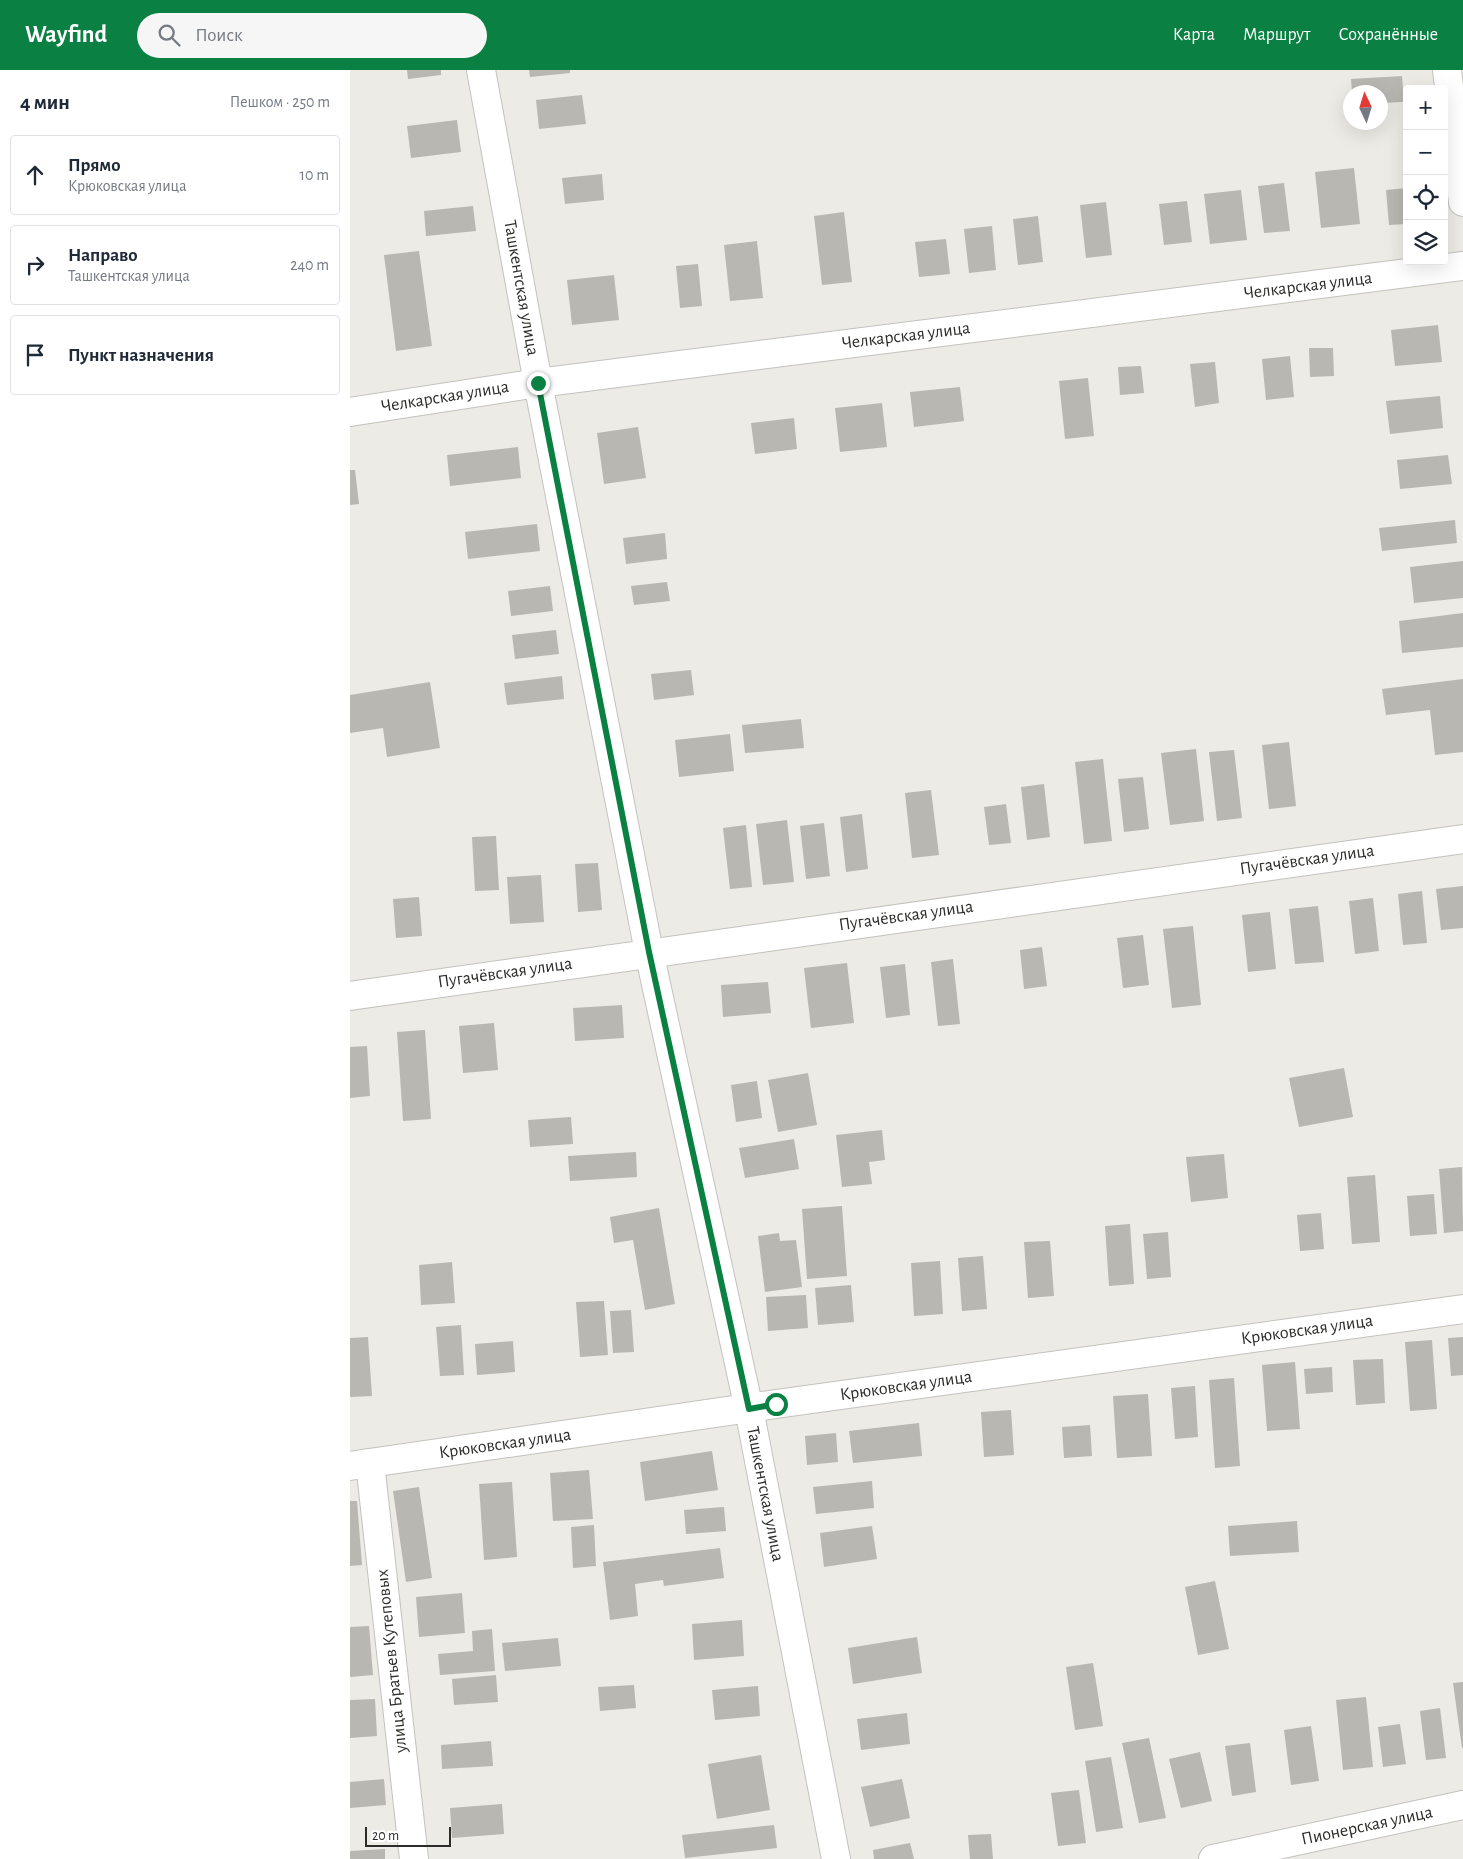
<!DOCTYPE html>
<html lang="ru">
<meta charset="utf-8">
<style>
:root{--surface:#fff;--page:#f6f6f7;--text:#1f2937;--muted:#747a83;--line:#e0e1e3;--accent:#0b8043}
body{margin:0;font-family:"Alegreya Sans",sans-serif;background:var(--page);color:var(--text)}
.controls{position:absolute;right:15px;top:15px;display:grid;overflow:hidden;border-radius:5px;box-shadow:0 5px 20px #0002}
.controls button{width:45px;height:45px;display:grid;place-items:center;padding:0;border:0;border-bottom:1px solid var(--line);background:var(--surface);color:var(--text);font:25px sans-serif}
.compass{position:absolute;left:993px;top:15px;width:45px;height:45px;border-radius:50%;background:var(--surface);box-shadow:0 5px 20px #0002;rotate:356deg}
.scale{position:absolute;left:15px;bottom:12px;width:86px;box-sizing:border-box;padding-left:5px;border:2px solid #2c2c2a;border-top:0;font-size:14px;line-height:18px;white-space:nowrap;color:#2c2c2a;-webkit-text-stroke:4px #fff;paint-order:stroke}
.stop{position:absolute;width:15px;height:15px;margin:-11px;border:4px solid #0b8043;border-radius:50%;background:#fff}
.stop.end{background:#0b8043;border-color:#fff;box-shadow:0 1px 5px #0008}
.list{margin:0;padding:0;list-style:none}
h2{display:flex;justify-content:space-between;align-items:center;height:65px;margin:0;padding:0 20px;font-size:21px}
h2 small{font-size:16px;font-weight:400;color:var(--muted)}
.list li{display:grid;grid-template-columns:32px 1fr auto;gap:15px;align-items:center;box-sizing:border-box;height:80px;margin:0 10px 10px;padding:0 10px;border:1px solid var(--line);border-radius:5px}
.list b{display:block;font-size:19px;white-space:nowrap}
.list p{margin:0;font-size:16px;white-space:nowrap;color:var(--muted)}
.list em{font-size:16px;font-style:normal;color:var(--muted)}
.icon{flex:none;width:28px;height:28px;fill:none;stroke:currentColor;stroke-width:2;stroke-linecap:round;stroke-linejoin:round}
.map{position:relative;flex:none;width:1113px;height:1789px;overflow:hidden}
header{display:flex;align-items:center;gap:30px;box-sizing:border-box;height:70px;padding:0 25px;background:var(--accent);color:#fff}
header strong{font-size:24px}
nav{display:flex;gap:28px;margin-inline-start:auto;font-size:18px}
.search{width:350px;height:45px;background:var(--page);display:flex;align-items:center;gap:12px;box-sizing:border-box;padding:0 18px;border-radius:28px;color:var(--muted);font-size:19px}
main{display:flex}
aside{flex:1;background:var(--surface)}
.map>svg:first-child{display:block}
.building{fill:#b8b7b2}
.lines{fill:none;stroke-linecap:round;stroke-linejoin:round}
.street-casing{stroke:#c3c2bd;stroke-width:30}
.secondary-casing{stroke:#c3c2bd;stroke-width:30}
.street{stroke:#fff;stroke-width:28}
.secondary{stroke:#fff;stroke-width:28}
.route{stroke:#0b8043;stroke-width:6}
.labels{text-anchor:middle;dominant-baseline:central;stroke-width:4.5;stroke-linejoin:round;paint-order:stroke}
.street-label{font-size:18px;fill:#2c2c2a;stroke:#fff}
</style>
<header>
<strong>Wayfind</strong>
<div class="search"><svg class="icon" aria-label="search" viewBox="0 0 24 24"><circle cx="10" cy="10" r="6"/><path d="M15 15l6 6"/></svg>Поиск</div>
<nav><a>Карта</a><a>Маршрут</a><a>Сохранённые</a></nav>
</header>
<main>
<aside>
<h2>4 мин<small>Пешком · 250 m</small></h2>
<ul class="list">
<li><svg class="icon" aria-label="ahead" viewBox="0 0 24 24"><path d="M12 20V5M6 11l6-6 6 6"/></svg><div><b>Прямо</b><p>Крюковская улица</p></div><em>10 m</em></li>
<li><svg class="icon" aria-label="right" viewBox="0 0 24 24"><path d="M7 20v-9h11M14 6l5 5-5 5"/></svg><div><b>Направо</b><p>Ташкентская улица</p></div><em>240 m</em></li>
<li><svg class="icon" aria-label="arrive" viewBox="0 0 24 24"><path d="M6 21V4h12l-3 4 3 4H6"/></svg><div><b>Пункт назначения</b></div></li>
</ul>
</aside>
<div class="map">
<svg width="1113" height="1789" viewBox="0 0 1113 1789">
<rect width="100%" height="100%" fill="#ecebe6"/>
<!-- building -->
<path class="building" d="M57,0H91V5L58,9Z
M179,0H220V3L180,7Z
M1052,6L1054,32L1030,33V22H1002L1001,9Z
M232,25L236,54L189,59L186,30Z
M107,50L111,82L61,88L57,56Z
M1004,98L1010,154L971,158L965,102Z
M252,104L254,130L215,134L212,108Z
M934,113L940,161L914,163L908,116Z
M1057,118V154L1039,155L1036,120Z
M891,120L897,170L860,174L854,124Z
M837,131L842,172L814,175L809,134Z
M756,132L762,185L736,188L730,135Z
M123,136L126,161L76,166L74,141Z
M494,142L502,212L472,215L464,146Z
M688,146L693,192L668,195L663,149Z
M642,156L646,200L619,203L614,159Z
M596,169L600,204L569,207L565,172Z
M407,171L413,228L380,231L374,175Z
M69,181L82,276L46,281L34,185Z
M348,194L352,236L330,238L326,196Z
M264,205L269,250L222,255L217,210Z
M1088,255L1092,292L1045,296L1041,260Z
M959,278H983L984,306L960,307Z
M940,286L944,327L916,330L912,289Z
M865,292L869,333L845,337L840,294Z
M791,296L794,323L770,325L768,297Z
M738,308L744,366L715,369L709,311Z
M610,317L614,351L564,357L560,322Z
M1090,326L1093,358L1040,364L1036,331Z
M532,333L537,377L490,382L485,338Z
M444,348L447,379L405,384L401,353Z
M288,357L296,408L254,414L247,363Z
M168,377L171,408L100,416L97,385Z
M1098,385L1102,414L1050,419L1047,390Z
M0,400H5L9,434L0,435Z
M1105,450L1107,473L1032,481L1029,458Z
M187,454L190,481L118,489L115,462Z
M315,463L317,489L276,494L273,468Z
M1113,491V528L1064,533L1060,497Z
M317,512L320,531L284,535L281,516Z
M200,516L203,541L161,546L158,521Z
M1113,543V577L1052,583L1049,551Z
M206,560L209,584L165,589L162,565Z
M341,600L344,625L304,630L301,604Z
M212,606L214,629L157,635L154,613Z
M1113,609V682L1085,685L1080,640L1036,645L1032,619Z
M80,612L90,678L37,687L33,658L0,663V625Z
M451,649L454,678L395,683L392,655Z
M380,664L384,701L329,707L325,670Z
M939,672L946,736L919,739L912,675Z
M846,679L854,751L820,755L811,683Z
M884,680L892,748L867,751L859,682Z
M753,689L762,771L734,774L725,692Z
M793,707L799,759L774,762L768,709Z
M694,714L700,767L677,770L671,717Z
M581,720L589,785L562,788L555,723Z
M656,734L661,773L639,775L634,737Z
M512,744L518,799L496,802L490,747Z
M437,750L444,812L413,815L406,754Z
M474,753L480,806L456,809L450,756Z
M396,755L402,817L380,819L373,758Z
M146,766L149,820L125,821L122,767Z
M248,793L252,840L228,842L225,794Z
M191,805L194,852L160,854L157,807Z
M1113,816V858L1091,860L1086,819Z
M1072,821L1077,873L1053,875L1048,824Z
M69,827L72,866L46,868L43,829Z
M1023,828L1029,881L1005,884L999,831Z
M968,836L974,892L945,894L939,839Z
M920,842L926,899L898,902L892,845Z
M843,856L851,935L822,938L813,859Z
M793,865L799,915L773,918L767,868Z
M692,877L697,916L674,919L670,880Z
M603,889L610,954L588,956L581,892Z
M497,893L504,953L461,958L454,898Z
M555,894L560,945L536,948L530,897Z
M418,912L421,943L373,947L371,915Z
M272,935L274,968L225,971L223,938Z
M144,953L148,1000L113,1003L109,956Z
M75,960L81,1049L53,1051L47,962Z
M17,976L20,1026L0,1028V977Z
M994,998L1003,1047L949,1057L939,1008Z
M458,1003L467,1055L428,1062L418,1010Z
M407,1011L412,1048L386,1052L381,1015Z
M221,1047L223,1074L180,1077L178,1050Z
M532,1060L535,1090L519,1092L522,1114L492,1117L486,1065Z
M444,1069L449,1099L395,1108L389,1078Z
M286,1082L287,1107L220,1111L218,1086Z
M874,1084L878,1128L841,1132L836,1087Z
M1112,1097L1113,1161L1094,1163L1089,1099Z
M1025,1105L1030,1172L1002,1174L997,1107Z
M1084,1124L1087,1164L1060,1166L1057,1126Z
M492,1136L497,1206L457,1209L452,1139Z
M309,1138L325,1234L295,1240L283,1170L264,1173L260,1147Z
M971,1143L974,1179L950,1181L947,1145Z
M780,1154L784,1214L759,1216L755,1156Z
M818,1162L821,1207L797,1209L793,1164Z
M429,1163L430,1171L446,1170L452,1217L415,1222L408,1166Z
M700,1171L704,1226L678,1228L674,1172Z
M633,1186L637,1239L612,1241L608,1188Z
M590,1191L593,1244L564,1246L561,1193Z
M102,1192L105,1233L71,1235L69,1195Z
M501,1215L504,1252L468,1255L465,1218Z
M456,1225L458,1258L418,1261L416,1227Z
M254,1231L258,1285L230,1287L226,1232Z
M281,1240L284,1282L263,1283L260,1241Z
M111,1255L114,1305L90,1306L86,1257Z
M18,1267L22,1326L0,1327V1268Z
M1113,1267V1305L1101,1306L1098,1268Z
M1082,1270L1087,1339L1060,1341L1055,1272Z
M163,1271L165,1302L127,1305L125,1274Z
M1033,1289L1035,1333L1006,1335L1003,1290Z
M945,1292L950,1359L917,1361L912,1295Z
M982,1297L983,1322L956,1324L954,1299Z
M884,1308L890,1396L865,1398L859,1310Z
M845,1316L848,1367L825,1369L821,1318Z
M798,1324L802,1386L767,1388L763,1326Z
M661,1340L664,1385L634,1387L631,1342Z
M569,1353L572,1386L503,1393L499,1361Z
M740,1355L742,1386L714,1388L712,1357Z
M486,1363L488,1392L457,1395L455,1366Z
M362,1381L368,1420L295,1431L290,1392Z
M239,1400L243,1449L203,1451L200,1403Z
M522,1411L524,1438L466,1444L463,1417Z
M162,1412L167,1487L134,1490L129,1414Z
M69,1417L82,1508L56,1512L43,1421Z
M0,1431H7L12,1495L0,1496Z
M374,1437L376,1461L336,1464L334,1440Z
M947,1451L949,1482L880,1486L878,1456Z
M244,1455L246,1496L223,1498L221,1457Z
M522,1456L527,1489L474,1497L470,1463Z
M370,1478L374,1508L314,1516L313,1510L285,1514L288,1546L260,1550L253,1492Z
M865,1511L879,1579L848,1585L835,1517Z
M112,1523L115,1563L69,1567L66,1527Z
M392,1550L394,1586L344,1590L342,1554Z
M19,1556L23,1605L0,1607V1557Z
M142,1559L145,1601L90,1605L88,1584L123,1581L122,1561Z
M567,1567L572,1603L503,1614L498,1578Z
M208,1568L211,1596L155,1601L152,1573Z
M743,1593L753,1656L725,1660L716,1597Z
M146,1605L148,1632L104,1635L102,1609Z
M1113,1612V1678H1112L1103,1613Z
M284,1615L286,1638L250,1641L248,1617Z
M408,1616L410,1646L365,1650L362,1620Z
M1016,1627L1023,1697L993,1700L986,1630Z
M25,1629L27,1666L0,1668V1630Z
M1090,1638L1096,1688L1076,1690L1070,1641Z
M557,1643L560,1674L511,1680L507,1649Z
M1050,1654L1056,1694L1033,1697L1028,1657Z
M961,1656L969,1711L941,1715L934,1660Z
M799,1668L816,1748L789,1753L772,1673Z
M141,1671L143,1696L92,1699L91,1675Z
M900,1673L906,1722L882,1726L875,1676Z
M850,1682L862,1731L831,1738L819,1689Z
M411,1685L420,1740L367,1749L358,1694Z
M761,1687L773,1758L746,1762L735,1691Z
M34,1709L36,1735L0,1738V1712Z
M552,1709L560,1748L520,1757L511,1717Z
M729,1720L736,1773L708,1776L701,1723Z
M152,1734L154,1764L102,1768L100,1738Z
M424,1755L427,1778L335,1788L332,1765Z
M641,1764L643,1789H620L618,1765Z
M560,1773L564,1789H524L523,1780Z
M35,1779V1789H0V1781Z"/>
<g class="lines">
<!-- street casing -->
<g class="street-casing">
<path id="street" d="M131,0L188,313L299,882L399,1339L486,1789
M0,342L188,313L1113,196
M0,926L1113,769
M20,1393L64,1789
M863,1789L1113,1735"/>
</g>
<!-- secondary casing -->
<g class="secondary-casing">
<path id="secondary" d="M1097,0L1113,132
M0,1396L426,1334L1113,1239"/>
</g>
<!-- street -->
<use href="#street" class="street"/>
<!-- secondary -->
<use href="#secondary" class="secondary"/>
</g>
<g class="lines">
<!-- route -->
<path class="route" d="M188,313L299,882L399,1339L426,1334"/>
</g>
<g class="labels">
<!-- street labels -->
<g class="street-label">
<text transform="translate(958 216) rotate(-7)">Челкарская улица</text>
<text transform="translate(171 218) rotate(80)">Ташкентская улица</text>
<text transform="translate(556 266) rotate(-7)">Челкарская улица</text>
<text transform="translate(95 327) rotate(-9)">Челкарская улица</text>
<text transform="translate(957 790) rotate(-8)">Пугачёвская улица</text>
<text transform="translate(556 846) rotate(-8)">Пугачёвская улица</text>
<text transform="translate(155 903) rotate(-8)">Пугачёвская улица</text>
<text transform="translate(957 1260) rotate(-8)">Крюковская улица</text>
<text transform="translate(556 1316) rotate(-8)">Крюковская улица</text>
<text transform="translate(155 1374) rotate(-8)">Крюковская улица</text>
<text transform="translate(415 1424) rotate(79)">Ташкентская улица</text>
<text transform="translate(42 1591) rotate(-96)">улица Братьев Кутеповых</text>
<text transform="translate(1017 1756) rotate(-12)">Пионерская улица</text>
</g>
</g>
</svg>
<div class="controls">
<button>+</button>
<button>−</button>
<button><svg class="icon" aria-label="locate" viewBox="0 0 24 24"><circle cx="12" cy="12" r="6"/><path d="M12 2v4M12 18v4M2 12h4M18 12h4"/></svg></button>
<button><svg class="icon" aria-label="layers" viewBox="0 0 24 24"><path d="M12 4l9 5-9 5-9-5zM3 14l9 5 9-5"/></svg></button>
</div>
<svg class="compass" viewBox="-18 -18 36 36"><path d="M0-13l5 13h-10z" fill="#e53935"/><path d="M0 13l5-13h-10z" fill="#747a83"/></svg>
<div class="scale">20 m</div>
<div class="stop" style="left:426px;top:1334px"></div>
<div class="stop end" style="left:188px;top:313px"></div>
</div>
</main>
